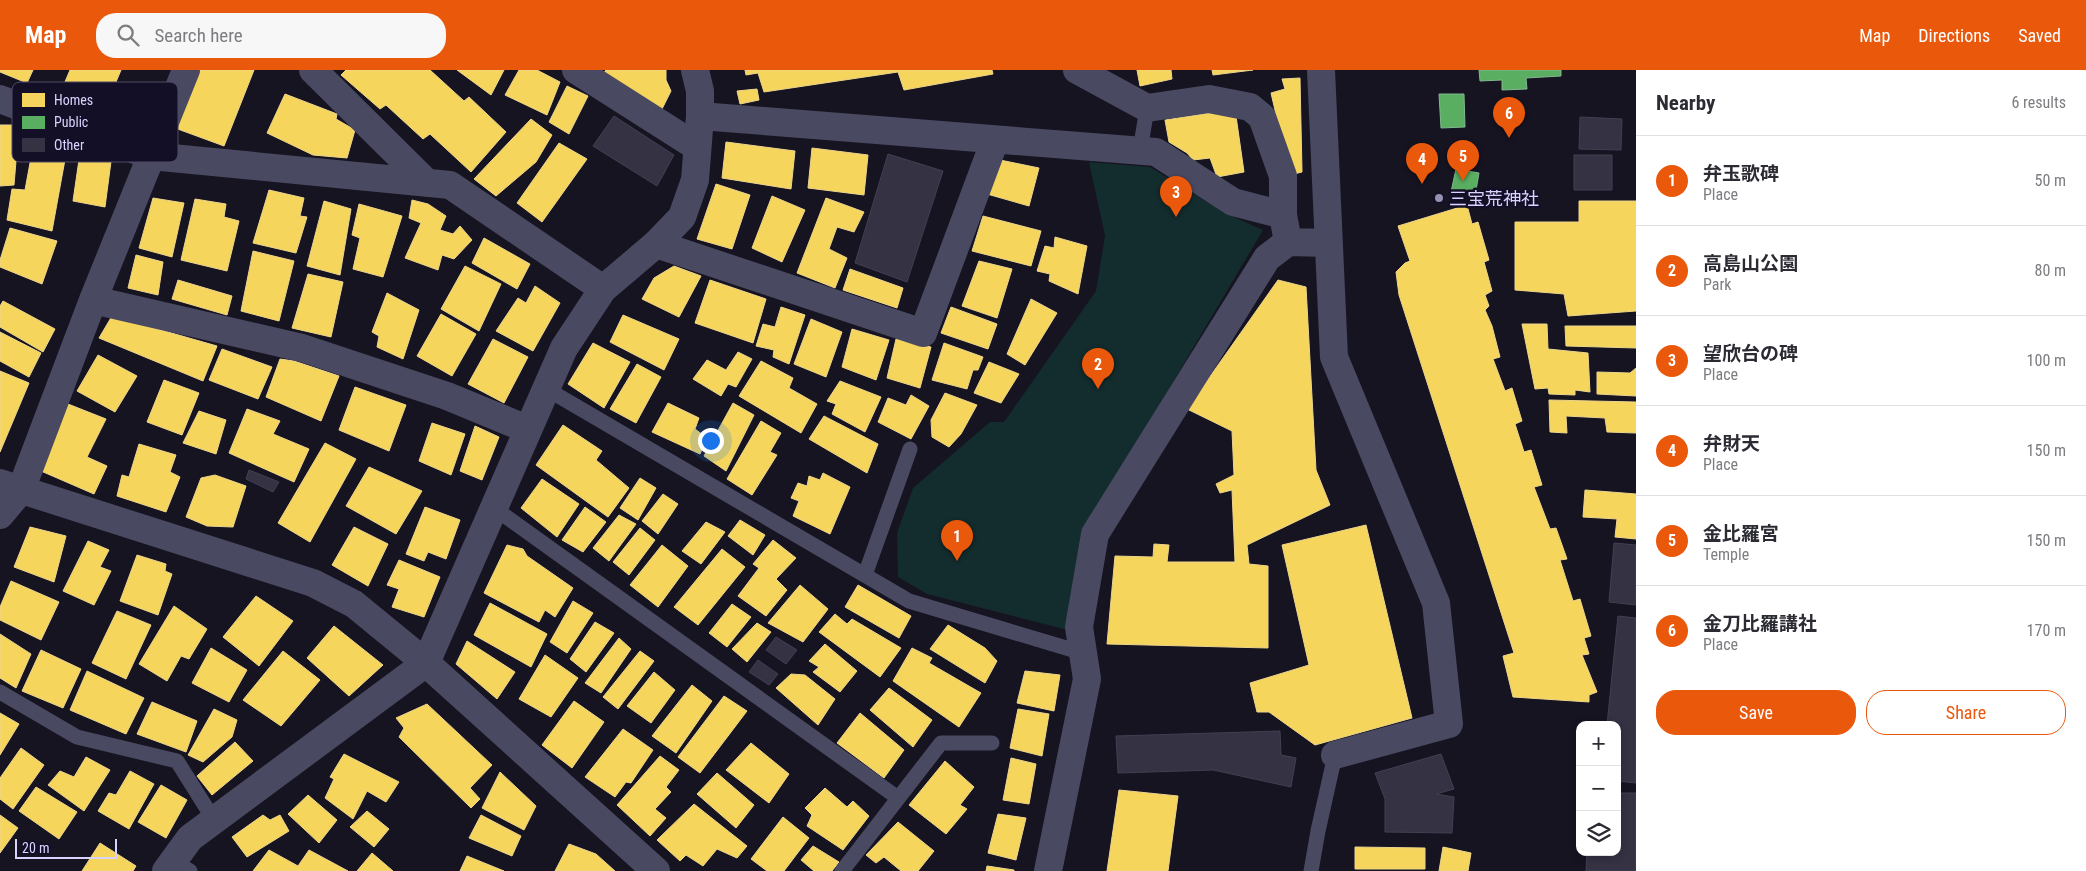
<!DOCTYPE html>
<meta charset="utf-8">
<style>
:root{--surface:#fff;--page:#f7f7f7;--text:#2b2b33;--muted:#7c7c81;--line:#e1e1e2;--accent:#ea580c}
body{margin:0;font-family:"Roboto Condensed","Noto Sans JP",sans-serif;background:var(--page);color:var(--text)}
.controls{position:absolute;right:15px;bottom:15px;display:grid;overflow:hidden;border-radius:10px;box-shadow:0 2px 8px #0003}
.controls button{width:45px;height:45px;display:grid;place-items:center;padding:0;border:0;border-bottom:1px solid var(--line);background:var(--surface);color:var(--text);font:25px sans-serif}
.scale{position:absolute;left:15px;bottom:12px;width:102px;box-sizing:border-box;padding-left:5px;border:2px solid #d9d4ff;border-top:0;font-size:14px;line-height:18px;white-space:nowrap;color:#d9d4ff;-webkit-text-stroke:4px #130f26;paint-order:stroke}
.you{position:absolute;left:710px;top:370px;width:18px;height:18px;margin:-12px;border:4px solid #fff;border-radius:50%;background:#1a73e8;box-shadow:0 0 0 8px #1a73e833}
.badge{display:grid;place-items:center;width:32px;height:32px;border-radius:50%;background:var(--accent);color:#fff;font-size:16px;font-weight:700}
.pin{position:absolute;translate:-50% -41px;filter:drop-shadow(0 1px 2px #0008)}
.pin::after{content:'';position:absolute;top:26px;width:18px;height:15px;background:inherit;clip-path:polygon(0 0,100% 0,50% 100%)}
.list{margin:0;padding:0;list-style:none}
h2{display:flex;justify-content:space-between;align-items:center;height:65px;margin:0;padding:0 20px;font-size:21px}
h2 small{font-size:16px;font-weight:400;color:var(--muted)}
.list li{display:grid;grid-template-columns:32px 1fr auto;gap:15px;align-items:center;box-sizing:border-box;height:90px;padding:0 20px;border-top:1px solid var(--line)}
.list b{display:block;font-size:19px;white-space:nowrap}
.list p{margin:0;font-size:16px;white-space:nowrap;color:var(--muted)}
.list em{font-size:16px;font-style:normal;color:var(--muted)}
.actions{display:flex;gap:10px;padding:15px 20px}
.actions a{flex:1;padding:11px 0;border:1px solid var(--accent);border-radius:20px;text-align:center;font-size:18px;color:var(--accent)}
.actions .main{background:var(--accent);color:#fff}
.icon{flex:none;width:28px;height:28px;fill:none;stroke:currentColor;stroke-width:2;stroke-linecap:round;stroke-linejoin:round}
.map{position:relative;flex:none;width:1636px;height:801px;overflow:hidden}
header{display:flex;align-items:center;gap:30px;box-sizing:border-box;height:70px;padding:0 25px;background:var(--accent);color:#fff}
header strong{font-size:24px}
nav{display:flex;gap:28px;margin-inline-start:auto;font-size:18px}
.search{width:350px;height:45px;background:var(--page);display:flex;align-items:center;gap:12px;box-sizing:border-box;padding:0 18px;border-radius:20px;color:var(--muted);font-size:19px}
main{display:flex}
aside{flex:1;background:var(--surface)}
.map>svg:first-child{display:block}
.green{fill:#132c2d}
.homes{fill:#f6d55c;stroke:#edd58d}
.public{fill:#5aae61;stroke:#80b990}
.building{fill:#343243;stroke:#433f54}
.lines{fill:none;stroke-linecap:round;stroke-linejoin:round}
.service{stroke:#4a4962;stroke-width:15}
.minor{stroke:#4a4962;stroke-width:28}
.tertiary{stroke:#4a4962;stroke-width:28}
.poi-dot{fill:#9591b1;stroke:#130f26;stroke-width:2}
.labels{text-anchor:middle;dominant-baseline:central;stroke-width:5;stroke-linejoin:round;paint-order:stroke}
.poi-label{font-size:18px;fill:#d9d4ff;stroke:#130f26;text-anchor:start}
.key{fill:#130f26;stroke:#4e4a67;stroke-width:1}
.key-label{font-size:14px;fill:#d9d4ff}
</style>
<header>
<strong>Map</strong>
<div class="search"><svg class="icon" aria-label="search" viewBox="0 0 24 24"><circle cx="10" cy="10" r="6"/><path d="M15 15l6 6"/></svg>Search here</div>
<nav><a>Map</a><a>Directions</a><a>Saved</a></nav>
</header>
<main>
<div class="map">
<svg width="1636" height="801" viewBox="0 0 1636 801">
<rect width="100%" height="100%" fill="#161421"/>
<!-- green -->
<path class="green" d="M1089,92L1150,97L1225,143L1263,160L1083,464L1068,560L927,524L898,507L897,463L913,418L990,352H1004L1096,221L1105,166Z"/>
<!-- homes -->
<path class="homes" d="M0,0H33L27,13L0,2Z
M70,0H121L106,36L87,29L82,35L59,26Z
M198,0H254L224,76L175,58Z
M346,0H430L464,31L469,27L506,62L471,102L430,64L423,69L386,35L380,39L341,5Z
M457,0H504L491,25Z
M519,0H537L560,12L547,45L505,25Z
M606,0H666V10L671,21L660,43L602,5Z
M745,0H992L993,4L904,20L898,2L764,22L758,3L746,5Z
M1137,0H1171L1172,9L1140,16Z
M1212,0H1253L1213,5Z
M1300,8L1302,102L1290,105L1271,23L1285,19L1282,9Z
M567,16L588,26L569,64L549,52Z
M757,19L759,30L740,34L737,21Z
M285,24L337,44L336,49L355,60L347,88L313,85L267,63Z
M1235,39L1244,102L1217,107L1210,88L1193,90L1187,83L1169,72L1165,50Z
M531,49L552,65L536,92L496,126L474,109Z
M0,55H19L14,115L0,116Z
M35,66L68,73L52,161L7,150L12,119L25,120Z
M726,72L795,81L791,119L722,108Z
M559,73L587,89L542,152L517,133Z
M81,76L112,84L105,137L73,131Z
M812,78L868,85L864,125L808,118Z
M1000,90L1039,98L1029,136L987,124Z
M716,114L750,125L732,179L697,169Z
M269,120L304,128L300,146L307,147L296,183L253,173Z
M772,126L805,140L782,192L752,178Z
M153,128L184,133L172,187L139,178Z
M826,128L864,142L854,162L837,157L829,179L847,188L835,218L797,203Z
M195,129L226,134L224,147L239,151L227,201L181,190Z
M412,130L428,134L446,146L440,160L453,164L460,156L472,170L454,189L442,185L438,200L405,188L421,153L409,148Z
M324,131L351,139L340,205L307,196Z
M1579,131H1636V241L1568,246L1564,224L1515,220V152H1579Z
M359,134L402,146L383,207L353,199L360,168L352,165Z
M1467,135L1472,154L1478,152L1489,190L1484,192L1492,221L1485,225L1489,236L1485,240L1492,256L1500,287L1493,289L1505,321L1512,318L1522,351L1515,354L1524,382L1531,380L1542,415L1534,417L1550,459L1556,458L1567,489L1560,490L1573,531L1580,529L1591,566L1584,568L1589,584L1582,585L1597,622L1589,625V632L1513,627L1503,586L1514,583L1399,225L1396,202L1405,193L1410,191L1398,156Z
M983,146L1041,161L1031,196L972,181Z
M10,158L57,171L42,214L0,197V190Z
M1055,167L1087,176L1078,224L1049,211L1050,204L1037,201L1045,176L1054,178Z
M484,168L530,194L517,219L472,193Z
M253,181L294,191L279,251L241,241Z
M136,185L163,192L158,225L128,218Z
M979,191L1012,199L997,248L962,236Z
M465,196L501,214L479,261L441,239Z
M674,196L701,206L679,247L642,229L654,208Z
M850,199L903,218L897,238L843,220Z
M308,204L343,212L331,267L292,258Z
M178,210L232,226L227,245L172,229Z
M710,210L766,229L753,273L695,253Z
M1278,210L1306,217L1316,400L1330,435L1247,475L1249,494L1268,496V578L1107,574L1115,486L1153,487L1154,474L1169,475L1167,492H1235L1232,420L1220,423L1216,414L1234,405L1232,361L1187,339Z
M535,216L560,233L533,281L496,261L518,228L526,233Z
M387,223L419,240L403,289L377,277L379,266L372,262Z
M1031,229L1057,243L1025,295L1007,284Z
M3,231L55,259L43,282L0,257V236Z
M781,237L805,245L789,294L773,287L774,280L756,276L763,254L775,257Z
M951,237L997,254L988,279L941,263Z
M441,244L476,264L452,306L417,286Z
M623,245L679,269L664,300L610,272Z
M112,246L217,276L203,311L99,268Z
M811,249L842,262L826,307L794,294Z
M1522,254H1547L1548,279L1588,283L1590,322L1575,320V325L1549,324L1548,318L1535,319Z
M1565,256H1636V278L1566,276Z
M852,259L889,270L876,310L842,297Z
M0,262L41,283L29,307L0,291Z
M493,269L528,287L504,333L468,314Z
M896,269L931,277L920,318L887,308Z
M593,273L630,292L604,338L568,314Z
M944,273L983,287L978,300H973L967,319L932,310Z
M222,279L272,297L258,329L209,310Z
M738,282L752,289L736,317L728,314L721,326L693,309L707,290L726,300Z
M98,285L137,306L115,342L77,321Z
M280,289L294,291L339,306L321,351L266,327Z
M761,291L793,308L789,318L817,334L801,363L739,326Z
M989,292L1019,304L1001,333L974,323Z
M637,294L661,307L636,353L610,339Z
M1636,298V326L1597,324V302L1630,303Z
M0,301L29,313L0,382Z
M164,310L199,323L182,365L147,352Z
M840,311L881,327L865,362L832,344L836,334L827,331Z
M355,317L406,335L389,381L339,360Z
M945,323L977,335L961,364L949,377L932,367L931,350Z
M911,325L929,336L911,369L878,352L888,328L906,335Z
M1549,330L1636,332V363L1607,362L1605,348L1566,346L1567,363L1550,362Z
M668,333L699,348L695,359L707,368L700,384L652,362Z
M733,333L754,345L726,401L704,386Z
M68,334L106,349L87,387L107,396L94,424L41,401Z
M247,339L280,351L273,364L309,379L294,412L229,383Z
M199,341L226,350L216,384L183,373Z
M824,346L878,374L867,403L809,369Z
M761,351L781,363L770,382L777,385L752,425L727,409Z
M432,353L465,364L451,405L419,391Z
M563,355L602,381L596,390L629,418L608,447L536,395Z
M475,356L499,367L482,410L460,401Z
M325,373L356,389L310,472L278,453Z
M139,374L176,385L170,402L180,407L166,442L117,426L122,405L129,407Z
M369,397L422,421L396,464L346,436Z
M823,403L850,417L830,464L793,446L799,431L791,428L798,413L807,416L809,406L820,410Z
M215,405L246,416L233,457L207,456L186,447L201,408Z
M640,408L656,418L638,450L620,438Z
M542,409L579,434L557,467L521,438Z
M1585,420L1636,424V469L1615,467L1617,449L1583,447Z
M663,424L678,434L658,464L642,451Z
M425,437L460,450L446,489L428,482L424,491L406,484Z
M585,437L606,452L583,482L562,470Z
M619,445L636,454L609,491L593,478Z
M740,450L765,465L753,485L728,466Z
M706,452L725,462L701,494L682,481Z
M1366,455L1412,648L1315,675L1269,642H1257L1250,613L1309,595L1282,475Z
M30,457L66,466L54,512L14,497Z
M354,457L388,474L368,516L332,495Z
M640,458L655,470L629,505L613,492Z
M773,470L796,488L776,509L787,520L766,546L738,526L759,498L753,494Z
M88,471L109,480L100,497L111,501L94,535L63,521Z
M507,475L523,479L527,486L573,518L555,547L545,540L539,552L484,523Z
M662,475L688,496L658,537L630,515Z
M722,479L745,497L698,555L674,537Z
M137,485L166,494L165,501L172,504L158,545L120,531Z
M399,490L440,507L424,547L392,537L399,519L387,515Z
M11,511L59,532L41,570L0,550V537Z
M800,515L828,539L803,572L768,553Z
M858,515L911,546L899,568L845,537Z
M256,526L293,551L259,596L223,567Z
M573,531L593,543L567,583L550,572Z
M490,533L547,564L531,597L474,565Z
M732,534L751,547L727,577L709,563Z
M174,536L207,559L189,589L181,586L167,611L139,594Z
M117,541L151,555L126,609L92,593Z
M835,544L847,554L852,549L901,578L880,607L819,562Z
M595,552L614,563L586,602L570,589Z
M757,553L771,562L747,592L732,579Z
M948,555L985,578L997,591L985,613L930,579Z
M334,556L383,595L349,626L307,588Z
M0,564L31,584L16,618L0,608Z
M619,568L631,579L601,623L585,613Z
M467,571L515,602L497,629L456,594Z
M825,574L857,601L840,622L813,602L819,597L809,591Z
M211,578L247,600L229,632L192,613Z
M912,578L932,588L929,593L981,623L959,657L893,611Z
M41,580L81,599L63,638L22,621Z
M283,581L320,610L281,656L243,630Z
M640,581L654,591L618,639L603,627Z
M545,585L578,608L551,647L519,629Z
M87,601L144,628L126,664L70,640Z
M1025,601L1060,605L1054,641L1017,633Z
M654,602L675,620L651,653L627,636Z
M791,604L805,605L835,629L818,655L776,618Z
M692,615L712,631L676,683L652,666Z
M889,618L932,650L913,677L870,640Z
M724,626L747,641L700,703L678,687Z
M574,631L604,652L572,698L542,675Z
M152,632L197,651L186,682L137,664Z
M427,634L492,695L470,718L480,729L471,738L399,667L404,658L396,648Z
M214,639L237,650L232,667L203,692L188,685Z
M1018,639L1049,644L1042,686L1010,678Z
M0,643L19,654L0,685Z
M860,643L904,680L884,708L837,673Z
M623,659L653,680L631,713L626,712L615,727L585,707Z
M235,672L253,691L212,725L197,706Z
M751,673L789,704L769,733L726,700Z
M21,678L44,695L13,739L0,729V708Z
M344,684L399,712L386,732L367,721L353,749L325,728L334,709L330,707Z
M660,686L679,700L666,717L671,722L655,739L666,748L650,766L617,735Z
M86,687L110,700L84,741L48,715L60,701L74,707Z
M1011,688L1036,694L1029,734L1003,730Z
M945,691L974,717L960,735L967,739L946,764L909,735Z
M130,701L154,714L129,759L98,741L109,723L116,725Z
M500,702L536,736L524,760L482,738Z
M717,703L754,735L736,758L697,724Z
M161,715L187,730L166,768L138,752Z
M36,717L77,742L59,769L19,741Z
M825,718L847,737L853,731L869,746L843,780L807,756L812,745L805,738Z
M1119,720L1178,726L1168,801H1107Z
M308,725L337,750L319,773L288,744Z
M694,734L747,776L737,788L717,779L703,796L686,785L680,791L657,770Z
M367,741L389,759L374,777L350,757Z
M998,744L1026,748L1016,790L988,783Z
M0,745L18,758L0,783Z
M263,745L270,750L280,745L289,761L247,787L232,767Z
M481,745L521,766L512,786L469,768Z
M783,747L809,768L784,801H767L751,789Z
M898,752L934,781L918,801H901L884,787L876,793L866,785Z
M100,773L136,796L133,801H82Z
M569,774L596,784L615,801H555Z
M813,776L839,792L832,801H814L801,790Z
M1355,777L1425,778V799H1355Z
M1443,777L1471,783L1468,801H1439Z
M269,780L298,796L309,780L348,801H253Z
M372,783L393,801H357Z
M467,786L504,801H460Z
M987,796L1014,800V801H986Z"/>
<!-- public -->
<path class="public" d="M1479,0H1561V6L1526,8L1527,19L1502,20V10L1480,11Z
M1439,24H1464L1465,57L1441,58Z
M1456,99L1479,103L1475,126L1451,122Z"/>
<!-- building -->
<path class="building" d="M614,46L674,85L657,116L593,76Z
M1580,47L1622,49L1621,80L1579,79Z
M888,84L943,101L907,212L855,193Z
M1574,85H1612V120H1574Z
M249,400L279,412L273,422L246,409Z
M1614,473L1636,475V535L1609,532Z
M1618,546L1636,548V713L1617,711V655H1607Z
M776,567L797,580L786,594L766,580Z
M758,590L778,604L769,615L749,602Z
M1280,661L1281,685L1296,688L1291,717L1213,700L1118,703L1116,666Z
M1441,684L1454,719L1436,724L1454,727L1452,763L1385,762V729L1375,703Z
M1617,723H1636V801H1586L1587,782H1617Z"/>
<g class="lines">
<!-- service -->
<path class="service" d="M1140,81L1147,38
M545,318L909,531L1083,583
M494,438L898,728
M865,505L910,379
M0,622L77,667L177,691L214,750
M173,791L190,801
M842,801L941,673H992
M1311,801L1318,761L1335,685"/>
<!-- minor -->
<path class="minor" d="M313,0L427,113
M576,0L697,77
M1077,0L1147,38L1209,29L1250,37L1262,47L1283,106V145
M1321,0L1334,287L1436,533L1449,654L1335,685
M0,29L151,86L450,115L603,219
M700,46L1156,82L1233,132L1283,145L1288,172L1329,173
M656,174L923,263L995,70
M93,230L302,278L447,326L527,359
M0,445L21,420L93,230L186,0
M426,593L656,801
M1048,801L1087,609L1079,557L1095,464L1267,188L1288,172"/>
<!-- tertiary -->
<path class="tertiary" d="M0,413L313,513L354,534L426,593
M166,801L190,768L426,593L564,278L603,219L656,174L682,147L695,110L700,46V21L695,0"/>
</g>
<!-- markers -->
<circle class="poi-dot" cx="1439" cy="128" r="5"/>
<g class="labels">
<!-- poi labels -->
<g class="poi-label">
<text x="1449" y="128">三宝荒神社</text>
</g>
</g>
<!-- legend -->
<rect x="12" y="12" width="166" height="80" rx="8" class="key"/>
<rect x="22" y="23" width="23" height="14" fill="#f6d55c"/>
<rect x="22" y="46" width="23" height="13" fill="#5aae61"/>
<rect x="22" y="68" width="23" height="14" fill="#343243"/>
<g class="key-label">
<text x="54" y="35">Homes</text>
<text x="54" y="57">Public</text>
<text x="54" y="80">Other</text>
</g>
</svg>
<div class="controls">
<button>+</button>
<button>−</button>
<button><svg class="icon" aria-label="layers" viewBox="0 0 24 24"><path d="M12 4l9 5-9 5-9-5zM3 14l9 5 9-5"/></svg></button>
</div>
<div class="scale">20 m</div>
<div class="you"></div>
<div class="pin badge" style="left:957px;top:491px">1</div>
<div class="pin badge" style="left:1098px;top:319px">2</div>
<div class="pin badge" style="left:1176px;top:147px">3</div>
<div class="pin badge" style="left:1422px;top:114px">4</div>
<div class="pin badge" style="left:1463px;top:111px">5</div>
<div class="pin badge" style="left:1509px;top:68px">6</div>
</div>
<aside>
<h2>Nearby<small>6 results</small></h2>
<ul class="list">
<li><span class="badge">1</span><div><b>弁玉歌碑</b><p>Place</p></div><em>50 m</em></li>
<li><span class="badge">2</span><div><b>高島山公園</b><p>Park</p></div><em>80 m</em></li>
<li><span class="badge">3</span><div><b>望欣台の碑</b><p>Place</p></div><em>100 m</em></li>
<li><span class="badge">4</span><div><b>弁財天</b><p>Place</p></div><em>150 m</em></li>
<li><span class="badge">5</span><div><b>金比羅宮</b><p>Temple</p></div><em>150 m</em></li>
<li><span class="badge">6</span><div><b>金刀比羅講社</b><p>Place</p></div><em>170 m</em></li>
</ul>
<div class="actions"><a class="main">Save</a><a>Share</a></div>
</aside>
</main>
